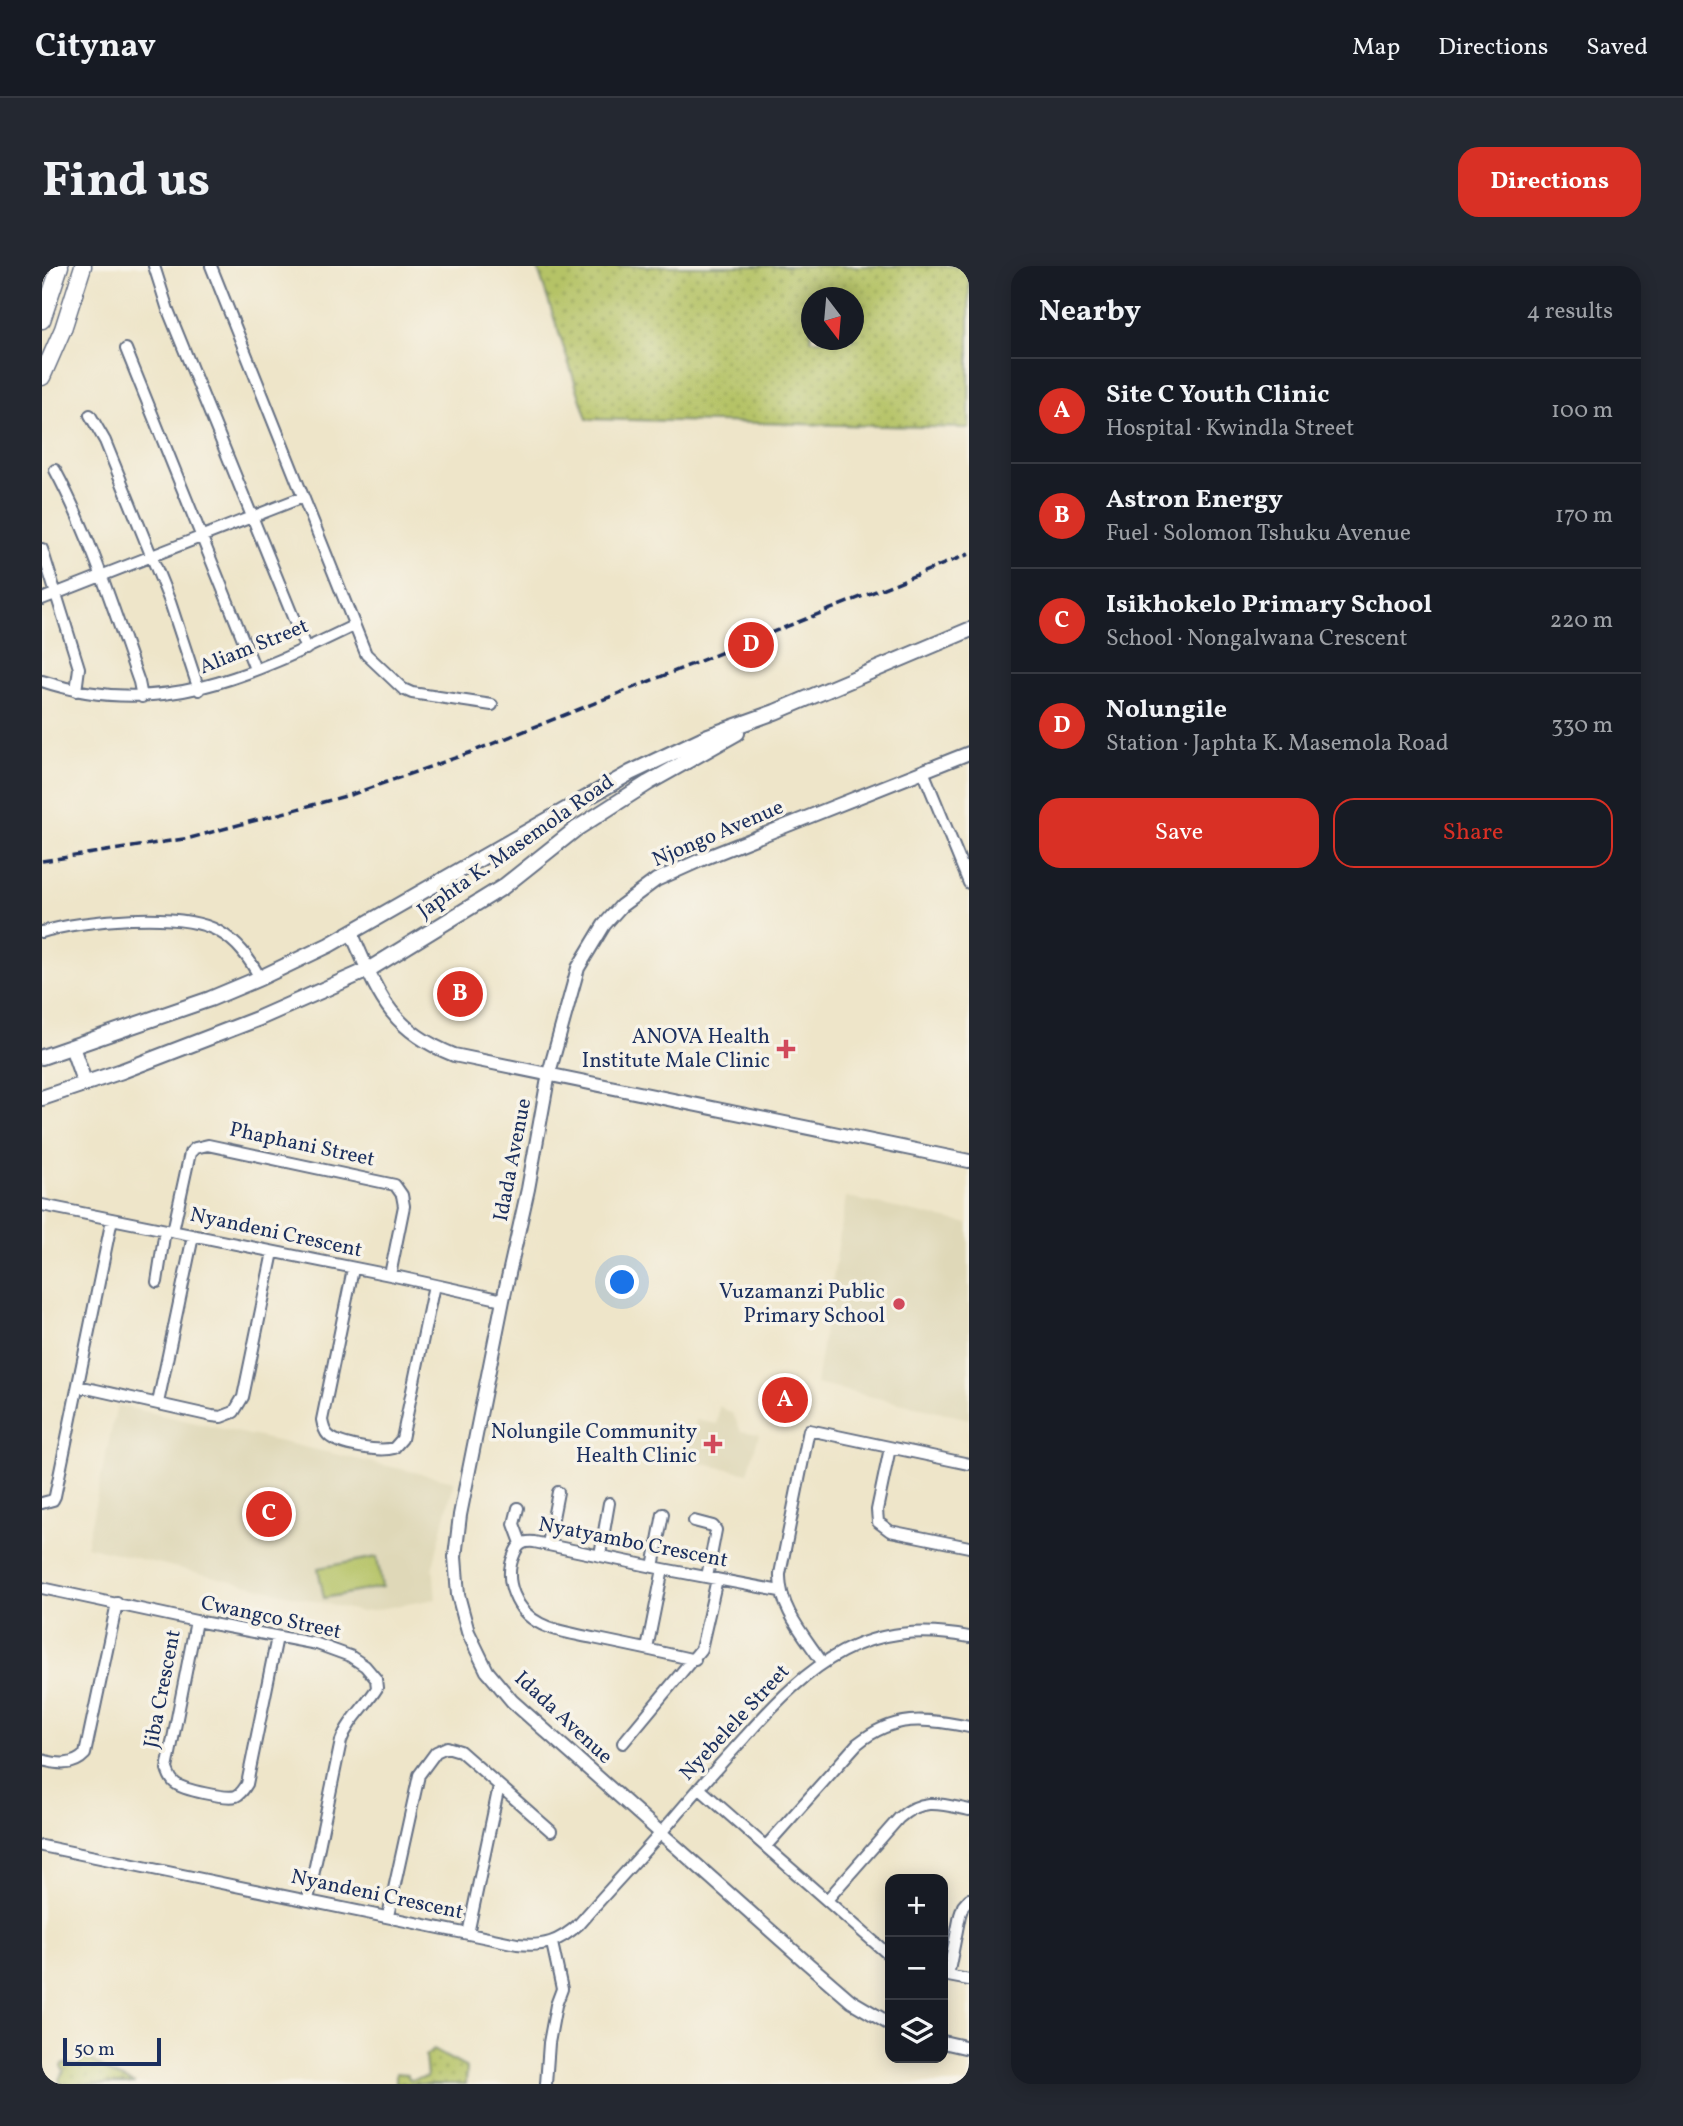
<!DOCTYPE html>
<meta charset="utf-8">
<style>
:root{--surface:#171b24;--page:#242831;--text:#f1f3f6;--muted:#9ea1a6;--line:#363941;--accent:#d93025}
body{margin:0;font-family:Vollkorn,serif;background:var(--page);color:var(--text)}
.controls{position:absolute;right:21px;bottom:21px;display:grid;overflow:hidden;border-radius:14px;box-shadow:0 4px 18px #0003}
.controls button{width:63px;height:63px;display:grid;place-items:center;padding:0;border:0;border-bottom:2px solid var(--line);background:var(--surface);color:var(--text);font:35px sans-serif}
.compass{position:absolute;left:759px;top:21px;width:63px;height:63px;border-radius:50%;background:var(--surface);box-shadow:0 4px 18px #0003;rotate:164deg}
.scale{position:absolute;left:21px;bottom:18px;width:98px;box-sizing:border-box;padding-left:7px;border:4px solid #1b2f5e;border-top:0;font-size:19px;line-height:24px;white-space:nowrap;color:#1b2f5e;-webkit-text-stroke:5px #f7f3e8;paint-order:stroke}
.you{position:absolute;left:581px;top:1017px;width:24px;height:24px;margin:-18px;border:5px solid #fff;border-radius:50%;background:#1a73e8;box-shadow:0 0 0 10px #1a73e833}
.badge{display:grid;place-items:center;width:46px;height:46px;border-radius:50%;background:var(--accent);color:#fff;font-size:23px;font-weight:700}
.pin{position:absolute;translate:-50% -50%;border:4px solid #fff;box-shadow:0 2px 7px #0006}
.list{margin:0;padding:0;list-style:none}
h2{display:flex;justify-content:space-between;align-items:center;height:91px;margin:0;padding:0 28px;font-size:30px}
h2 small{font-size:23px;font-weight:400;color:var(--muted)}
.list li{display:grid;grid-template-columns:46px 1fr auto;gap:21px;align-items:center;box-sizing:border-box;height:105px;padding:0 28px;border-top:2px solid var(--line)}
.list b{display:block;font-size:26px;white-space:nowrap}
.list p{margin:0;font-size:23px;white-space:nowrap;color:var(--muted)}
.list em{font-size:23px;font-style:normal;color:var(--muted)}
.actions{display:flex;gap:14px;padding:21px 28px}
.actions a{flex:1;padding:16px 0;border:2px solid var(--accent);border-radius:21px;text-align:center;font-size:24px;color:var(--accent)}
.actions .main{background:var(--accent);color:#fff}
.icon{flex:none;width:38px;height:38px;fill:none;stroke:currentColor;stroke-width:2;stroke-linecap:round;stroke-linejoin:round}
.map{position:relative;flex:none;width:927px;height:1818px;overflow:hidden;border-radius:21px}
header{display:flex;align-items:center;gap:42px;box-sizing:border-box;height:98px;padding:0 35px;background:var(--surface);border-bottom:2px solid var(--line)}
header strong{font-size:33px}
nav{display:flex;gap:38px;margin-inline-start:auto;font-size:24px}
.intro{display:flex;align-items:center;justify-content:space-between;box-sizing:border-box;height:168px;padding:0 42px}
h1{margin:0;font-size:49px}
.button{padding:18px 32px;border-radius:21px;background:var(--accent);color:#fff;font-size:24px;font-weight:700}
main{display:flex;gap:42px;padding:0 42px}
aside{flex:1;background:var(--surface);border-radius:21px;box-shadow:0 4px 18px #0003}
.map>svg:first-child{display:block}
.built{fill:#dfd8b8}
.grass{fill:url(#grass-dots);stroke:#687962;stroke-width:2;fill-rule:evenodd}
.pitch{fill:#b5c366;stroke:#687962;stroke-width:2}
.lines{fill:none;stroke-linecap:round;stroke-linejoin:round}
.minor-casing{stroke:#656f83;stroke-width:14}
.tertiary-casing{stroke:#656f83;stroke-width:16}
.secondary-casing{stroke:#656f83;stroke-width:18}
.primary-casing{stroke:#656f83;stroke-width:19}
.minor{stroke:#fff;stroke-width:10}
.tertiary{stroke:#fff;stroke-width:12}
.secondary{stroke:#fff;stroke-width:14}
.primary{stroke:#fff;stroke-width:16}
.rail{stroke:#1b2f5e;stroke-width:3.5;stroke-dasharray:10 5;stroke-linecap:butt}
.poi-dot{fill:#d1495b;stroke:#f7f3e8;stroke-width:2.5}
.labels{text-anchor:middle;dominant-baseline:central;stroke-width:7;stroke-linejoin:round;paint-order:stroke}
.street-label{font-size:21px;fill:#1b2f5e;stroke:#f7f3e8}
.poi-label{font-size:21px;fill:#1b2f5e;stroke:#f7f3e8;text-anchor:end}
</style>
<header>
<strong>Citynav</strong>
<nav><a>Map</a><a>Directions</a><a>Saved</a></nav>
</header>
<div class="intro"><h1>Find us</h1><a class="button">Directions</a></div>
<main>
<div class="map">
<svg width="927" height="1818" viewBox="0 0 927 1818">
<defs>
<pattern id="grass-dots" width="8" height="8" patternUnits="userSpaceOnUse" patternTransform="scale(1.75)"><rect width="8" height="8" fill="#b5c366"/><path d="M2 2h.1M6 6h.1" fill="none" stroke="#929f57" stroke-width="1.8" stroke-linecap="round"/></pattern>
</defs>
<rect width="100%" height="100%" fill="#f7f3e8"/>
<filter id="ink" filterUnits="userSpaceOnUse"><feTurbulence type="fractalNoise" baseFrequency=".0143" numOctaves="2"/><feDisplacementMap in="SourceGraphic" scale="14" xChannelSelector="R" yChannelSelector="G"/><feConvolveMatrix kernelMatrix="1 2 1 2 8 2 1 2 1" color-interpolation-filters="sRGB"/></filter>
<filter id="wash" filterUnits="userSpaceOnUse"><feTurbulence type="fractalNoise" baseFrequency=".00686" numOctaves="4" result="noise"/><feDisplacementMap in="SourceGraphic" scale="28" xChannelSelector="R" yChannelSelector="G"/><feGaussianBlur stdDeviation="1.57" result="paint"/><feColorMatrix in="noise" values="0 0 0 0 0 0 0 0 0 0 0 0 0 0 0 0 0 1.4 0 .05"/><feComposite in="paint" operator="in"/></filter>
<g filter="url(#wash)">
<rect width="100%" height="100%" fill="#eee5c9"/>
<!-- built -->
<path class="built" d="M804,931L927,958V1153L774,1118Z
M75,1139L412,1215L391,1300L394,1333L319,1346L44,1280Z
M677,1140L691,1148L699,1165L717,1168L706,1207L646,1195L654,1154L675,1158Z"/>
<!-- grass -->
<path class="grass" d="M495,0H927V162L545,153ZM769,32H811V74H769Z
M391,1784L425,1802L424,1818H354V1807L365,1808L368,1814L385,1811L383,1791Z
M43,1790L70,1808L93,1818H19L17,1813L22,1805L19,1800L21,1797L35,1800Z"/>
<!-- pitch -->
<path class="pitch" d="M335,1291L340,1321L282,1332L276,1302Z"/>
</g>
<g filter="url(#ink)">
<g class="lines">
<!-- minor casing -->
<g class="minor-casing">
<path id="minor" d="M112,0L126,44L264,383
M169,0L324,388L361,423L370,427L450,439
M84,83L213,403
M48,149L63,175L128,336L157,424
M13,204C49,271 72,345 97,416L100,431
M0,283L37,402L34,425
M0,333L261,231
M0,415C116,454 208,410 311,360
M881,505L927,617
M0,666C39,654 139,644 176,665C196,676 207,692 218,712
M0,939L348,1009L461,1034
M131,965L148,887L153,882L166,879L353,919L360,929L362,940L348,1009
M311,1003L280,1154C281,1160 282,1165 286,1169C297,1180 338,1186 352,1182L360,1173L392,1019
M115,1016L123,964
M36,1120L170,1150L179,1151L192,1146L201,1131L231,986
M116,1137L151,970
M848,1182L835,1244L836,1256L848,1265L927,1281
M0,1237L11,1234L13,1230L70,953
M476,1242L472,1258L479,1277
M652,1255L671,1260L674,1264L665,1311
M506,1278L516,1226
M558,1289L567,1237
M611,1301L621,1248
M0,1322L154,1355L275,1378L308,1390L323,1400L334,1413L335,1422C324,1440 306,1455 299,1475L266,1634
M154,1355L125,1503C127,1508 128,1513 133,1517C141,1524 184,1533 194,1530C199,1528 202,1523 205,1518L235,1371
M605,1383L621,1303
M653,1394C619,1386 585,1379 551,1372C534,1368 514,1366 499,1358C474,1346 461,1314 472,1289C476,1278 481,1275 492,1276L621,1303L738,1325
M780,1396C762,1369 737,1342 738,1308L767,1164L927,1198
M581,1477L659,1383L675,1313
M0,1494C15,1498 31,1501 43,1488L75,1337
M657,1522L848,1690
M725,1579L815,1478C852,1448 883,1452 927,1461
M0,1580L475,1678C502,1681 517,1676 537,1658C569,1621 604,1585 636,1547C658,1521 680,1496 703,1471C768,1397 823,1351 927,1371
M785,1634L857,1552C881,1531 899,1538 927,1544
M346,1650L377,1509L394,1486L405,1481L418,1485L509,1565
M426,1668L457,1520
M901,1709L927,1714
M906,1710L918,1649L921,1640L927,1633
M504,1818L507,1777L514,1739L520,1723L510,1677"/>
</g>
<!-- tertiary casing -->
<g class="tertiary-casing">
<path id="tertiary" d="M309,666C336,727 346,763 412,789L927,895
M848,1758L809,1735L764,1696L470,1435L445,1405L426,1366L416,1329L413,1291L418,1249L461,1034L486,923L507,807L536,702L562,659L579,640L614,614L663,592L927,487
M901,1776L927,1782"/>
</g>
<!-- secondary casing -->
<g class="secondary-casing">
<path id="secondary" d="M30,781L43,818
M0,791L168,733L218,712L287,679L588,507L666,470L733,446L927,364
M0,832L80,805L215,753L326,704L461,621L534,563L606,517L695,467"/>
</g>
<!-- primary casing -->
<g class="primary-casing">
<path id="primary" d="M0,54L18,0
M0,111L21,63L41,0"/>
</g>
<!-- minor -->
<use href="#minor" class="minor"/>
<!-- tertiary -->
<use href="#tertiary" class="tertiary"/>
<!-- secondary -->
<use href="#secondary" class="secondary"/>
<!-- primary -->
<use href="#primary" class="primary"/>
<!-- rail -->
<path class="rail" d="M0,595L148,572L311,528L427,487L927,288"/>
</g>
</g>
<!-- markers -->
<g class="poi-dot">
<path d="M740.5 772.5h7v7h7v7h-7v7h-7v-7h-7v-7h7z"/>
<circle cx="857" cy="1038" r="7"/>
<path d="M667.5 1167.5h7v7h7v7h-7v7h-7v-7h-7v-7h7z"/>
</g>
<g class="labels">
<!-- street labels -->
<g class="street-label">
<text transform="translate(212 381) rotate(-22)">Aliam Street</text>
<text transform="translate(676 568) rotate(-23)">Njongo Avenue</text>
<text transform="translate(474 581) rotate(-35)">Japhta K. Masemola Road</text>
<text transform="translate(260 879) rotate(12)">Phaphani Street</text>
<text transform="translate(471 894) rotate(-79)">Idada Avenue</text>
<text transform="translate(234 967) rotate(12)">Nyandeni Crescent</text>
<text transform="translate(591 1277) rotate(11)">Nyatyambo Crescent</text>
<text transform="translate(229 1352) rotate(12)">Cwangco Street</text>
<text transform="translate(121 1423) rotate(-79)">Jiba Crescent</text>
<text transform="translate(521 1452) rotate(43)">Idada Avenue</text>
<text transform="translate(693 1457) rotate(-47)">Nyebelele Street</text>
<text transform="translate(335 1629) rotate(12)">Nyandeni Crescent</text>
</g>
<!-- poi labels -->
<g class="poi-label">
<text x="728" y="771">ANOVA Health<tspan x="728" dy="24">Institute Male Clinic</tspan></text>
<text x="843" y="1026">Vuzamanzi Public<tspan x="843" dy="24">Primary School</tspan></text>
<text x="655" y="1166">Nolungile Community<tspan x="655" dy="24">Health Clinic</tspan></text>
</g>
</g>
</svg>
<div class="controls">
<button>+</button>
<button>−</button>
<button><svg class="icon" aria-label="layers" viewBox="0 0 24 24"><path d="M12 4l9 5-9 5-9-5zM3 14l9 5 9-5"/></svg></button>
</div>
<svg class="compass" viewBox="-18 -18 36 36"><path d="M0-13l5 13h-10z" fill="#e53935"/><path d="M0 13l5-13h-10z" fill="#9ea1a6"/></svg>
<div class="scale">50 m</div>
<div class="you"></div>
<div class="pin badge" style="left:743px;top:1134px">A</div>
<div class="pin badge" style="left:418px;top:728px">B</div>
<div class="pin badge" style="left:227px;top:1248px">C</div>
<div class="pin badge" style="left:709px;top:379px">D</div>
</div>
<aside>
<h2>Nearby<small>4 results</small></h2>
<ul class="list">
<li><span class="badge">A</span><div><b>Site C Youth Clinic</b><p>Hospital · Kwindla Street</p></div><em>100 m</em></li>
<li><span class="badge">B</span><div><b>Astron Energy</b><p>Fuel · Solomon Tshuku Avenue</p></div><em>170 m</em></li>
<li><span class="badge">C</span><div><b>Isikhokelo Primary School</b><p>School · Nongalwana Crescent</p></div><em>220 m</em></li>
<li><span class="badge">D</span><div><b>Nolungile</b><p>Station · Japhta K. Masemola Road</p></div><em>330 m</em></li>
</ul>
<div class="actions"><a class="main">Save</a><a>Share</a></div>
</aside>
</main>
